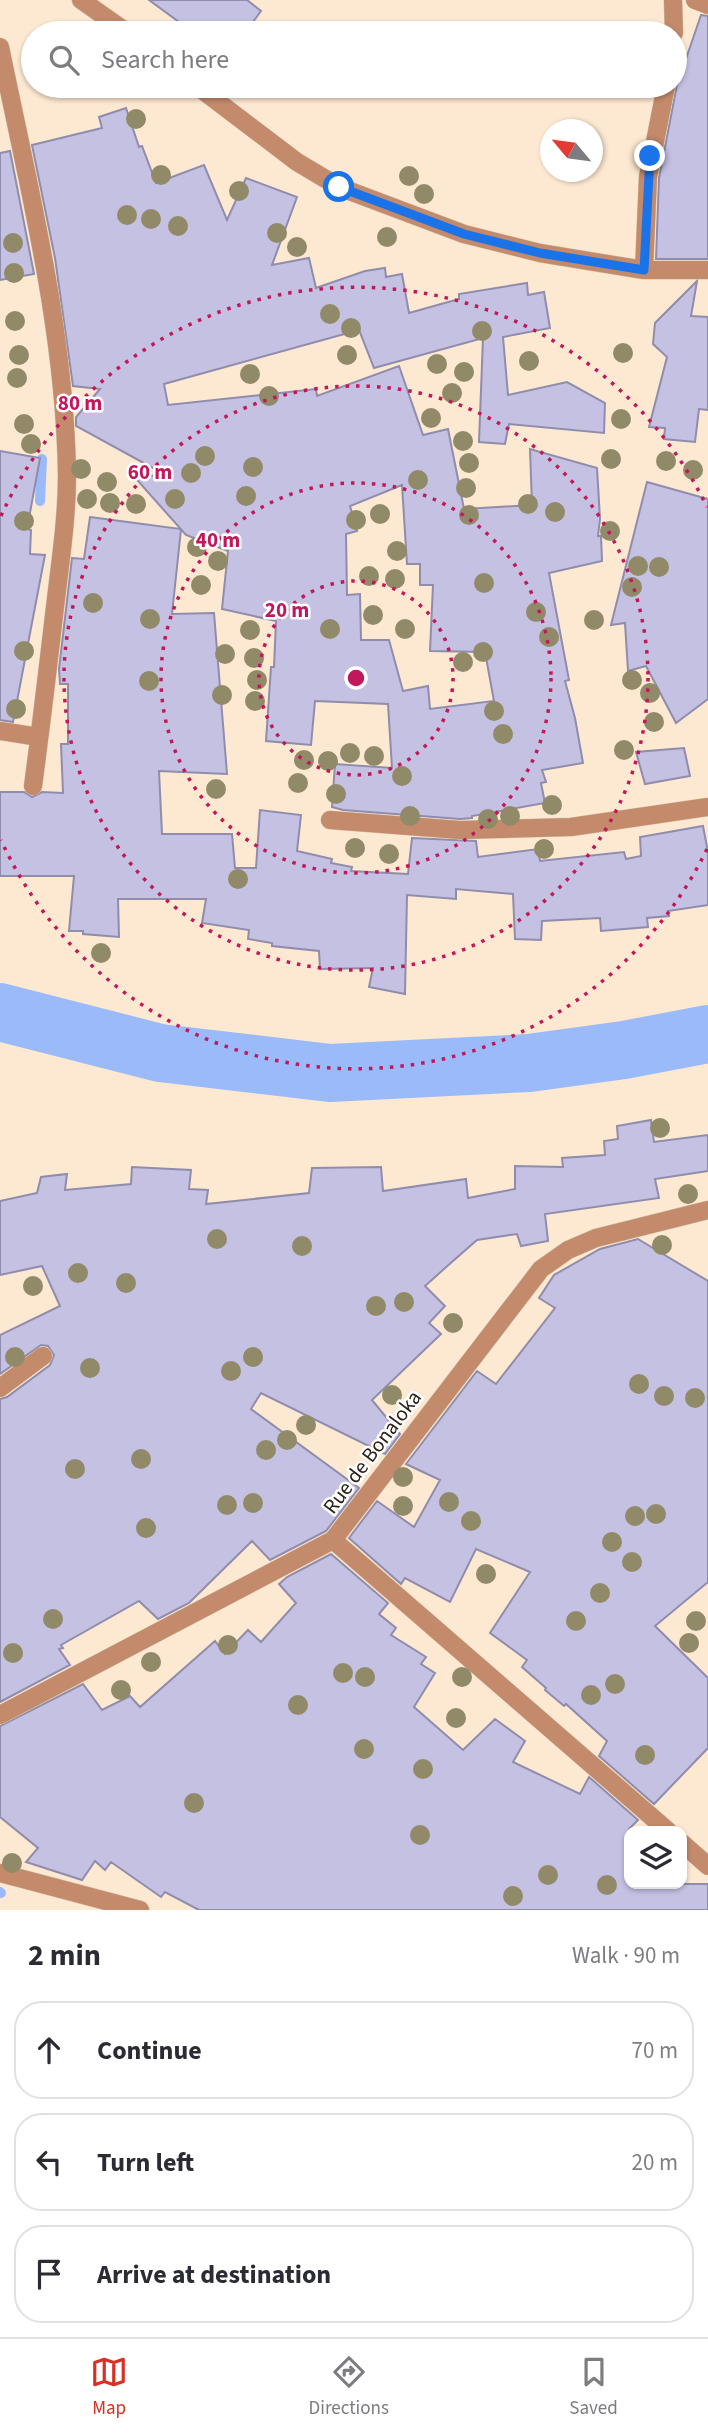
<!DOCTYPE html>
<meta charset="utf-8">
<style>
:root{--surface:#fff;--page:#f7f7f7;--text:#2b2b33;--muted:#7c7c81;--line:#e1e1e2;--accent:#d93025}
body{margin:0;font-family:"Source Sans 3",sans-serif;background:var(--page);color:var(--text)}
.controls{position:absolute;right:21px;bottom:21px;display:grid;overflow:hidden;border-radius:14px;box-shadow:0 2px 5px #0004}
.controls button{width:63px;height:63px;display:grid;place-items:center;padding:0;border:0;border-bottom:2px solid var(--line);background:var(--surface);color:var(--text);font:35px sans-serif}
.compass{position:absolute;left:540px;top:119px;width:63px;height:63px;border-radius:50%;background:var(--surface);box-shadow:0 2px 5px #0004;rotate:299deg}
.stop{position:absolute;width:21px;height:21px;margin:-16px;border:5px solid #1a73e8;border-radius:50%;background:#fff}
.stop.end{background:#1a73e8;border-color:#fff;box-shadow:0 2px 7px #0008}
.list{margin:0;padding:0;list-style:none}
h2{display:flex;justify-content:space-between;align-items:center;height:91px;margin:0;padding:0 28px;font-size:30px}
h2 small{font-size:23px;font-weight:400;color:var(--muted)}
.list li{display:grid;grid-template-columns:46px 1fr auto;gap:21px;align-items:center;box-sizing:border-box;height:98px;margin:0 14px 14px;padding:0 14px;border:2px solid var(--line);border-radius:28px}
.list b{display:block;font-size:26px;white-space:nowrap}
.list em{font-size:23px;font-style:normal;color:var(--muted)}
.icon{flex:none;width:38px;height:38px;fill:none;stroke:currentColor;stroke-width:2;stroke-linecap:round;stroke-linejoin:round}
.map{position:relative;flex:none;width:708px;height:1910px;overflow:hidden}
.search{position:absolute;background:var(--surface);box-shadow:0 2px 5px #0004;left:21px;right:21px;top:21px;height:77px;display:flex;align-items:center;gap:18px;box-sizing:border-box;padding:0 24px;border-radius:38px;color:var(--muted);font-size:26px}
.sheet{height:427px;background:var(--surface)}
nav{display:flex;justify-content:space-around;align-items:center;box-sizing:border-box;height:98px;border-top:2px solid var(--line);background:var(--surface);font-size:19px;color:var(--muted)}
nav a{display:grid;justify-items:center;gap:4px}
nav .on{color:var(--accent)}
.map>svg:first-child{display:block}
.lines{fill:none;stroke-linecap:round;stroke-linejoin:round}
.stream{stroke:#9abafa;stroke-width:10}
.river{stroke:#9abafa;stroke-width:58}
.building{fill:#c5c1e3;stroke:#8f8cac;stroke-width:2;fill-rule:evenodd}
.minor-casing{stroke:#d7c4b0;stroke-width:19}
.minor{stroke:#c38a6b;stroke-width:18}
.tree{fill:#918a69}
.route{stroke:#1a73e8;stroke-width:9}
.ring{fill:none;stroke:#c2185b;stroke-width:3.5;stroke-dasharray:3.5 7}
.labels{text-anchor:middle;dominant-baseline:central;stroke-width:5;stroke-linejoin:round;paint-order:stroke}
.street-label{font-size:21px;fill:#2c2218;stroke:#fff}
.centre{fill:#c2185b;stroke:#fff;stroke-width:3.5}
.ring-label{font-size:21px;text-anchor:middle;font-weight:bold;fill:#c2185b;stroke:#fff;stroke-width:5;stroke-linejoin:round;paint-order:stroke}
</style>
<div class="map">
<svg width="708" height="1910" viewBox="0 0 708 1910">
<rect width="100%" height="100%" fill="#fde8d1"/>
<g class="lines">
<!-- stream -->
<path class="stream" d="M40,501L42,459
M0,1892L1,1893"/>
<!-- river -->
<path class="river" d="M0,1012L160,1053L330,1073L529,1063L624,1050L708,1034"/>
</g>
<!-- building -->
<path class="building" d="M149,0H247L261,11L245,33H194Z
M701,15L708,16V259H656L659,178L677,85Z
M126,108L139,147L142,146L156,183L204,165L227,220L246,178L297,197L272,265L309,258L316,288L365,271L385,268L386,277L402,274L409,313L459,299V294L527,283L528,295L544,292L550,328L503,337L508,395L567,382L605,403L604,433L509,424L505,444L479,442L483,338L374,368L359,330L164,384L168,405L316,389L317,396L399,366L423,435L448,429L464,509L532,505L530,449L597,468L600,519L598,536H601L602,561L549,573L569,680L565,681L575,718L583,763L542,770L546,782L541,783L545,803L472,816V818L460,819L343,810L332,807L335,764L392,768L388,704L315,701L311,745L266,741L271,667H274L276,621L222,609L228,551L186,535L130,472L173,479L76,426V417L100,389L73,386L55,258L32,145L102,128L99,117ZM402,485L407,564H420V585H433L430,651L485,652L494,701L430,709L428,686L403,691L389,640H361L360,594L347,595L346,534L357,531L350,506Z
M10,151L34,274L0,280V153Z
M697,281L691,316L708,317V410L699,409L695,442L664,439L665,428L649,427L667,357L653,344L655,323Z
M0,451L40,458L27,529L31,530L30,554L45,555L13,722L0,720Z
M647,482L708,499V699L676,723L646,666L628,671L625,623L611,625Z
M90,517L181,529L172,614L214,613L227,774L159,771L162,834H232L235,868H256L260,810L301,815L297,851L332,859L331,863L352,867L351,871L408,874L412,838L476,841L478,857L538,849L540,861L624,852L626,859L641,856L640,837L703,826L708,852V905L668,911L669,916L647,918L648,927L601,931L600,918L542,921L541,940L515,939L513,894L456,889V899L407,895L405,994L369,987L373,968L320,969L319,951L272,946V943L248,939L249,930L202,923L206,899H118L119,937L83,934V931H69L74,876H0V792H24L32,797L42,792L63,793L61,744H68V684H60L59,669L72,558L84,559Z
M684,748L690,776L645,784L636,752Z
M651,1120L654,1142L708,1135V1171L655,1179L659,1198L545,1214L548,1241L521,1246L517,1234L477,1240L453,1261L425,1286L445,1306L429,1323L441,1334L372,1400L400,1434L385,1454L261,1393L251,1409L359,1488L326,1531L270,1560L252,1541L189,1603L158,1619L139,1601L61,1645L63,1648L59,1649L70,1665L0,1702V1399L7,1397L50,1365L54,1355L48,1346L41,1345L0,1374V1335L60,1306L42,1266L0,1275V1201L37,1193L41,1177L67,1174L65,1190L131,1184L132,1167L191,1170L189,1189L208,1190L206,1204L309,1193L312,1168L381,1167L383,1191L466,1179L468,1198L515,1189V1166L563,1167L562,1158L605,1155L604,1141L618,1139L617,1126Z
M638,1239L708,1281V1582L655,1626L708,1678V1748L654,1804L599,1756L607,1741L566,1704L564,1706L545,1690L546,1688L522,1667L527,1660L490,1633L530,1572L476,1549L450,1602L405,1578L401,1584L349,1538L377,1501L414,1527L440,1480L406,1464L477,1371L496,1384L555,1308L539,1298L554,1275L600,1249Z
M331,1554L388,1603L379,1614L396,1628L391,1635L426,1657L421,1664L435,1673L414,1707L463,1750L495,1719L525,1741L513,1762L580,1794L589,1777L638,1820L629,1829V1884H708V1910H199L165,1892L161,1897L111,1862L105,1870L95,1861L82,1880L26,1862L38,1848L0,1817V1726L83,1684L102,1710L130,1696L140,1707L215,1641L225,1654L248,1630L261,1642L296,1603L279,1584L287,1577Z"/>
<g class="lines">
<!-- minor casing -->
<g class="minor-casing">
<path id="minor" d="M81,0L128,33
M673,0L674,33
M695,0L708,5
M0,47C29,189 65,330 67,475C67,519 60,564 55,607C48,667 41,727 33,786
M197,86L297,162L339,187L464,234L540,253L644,270H708
M644,270L648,177L666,86
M0,731L39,737
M330,820L460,830L571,827L708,807
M0,1388L43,1356
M333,1540L668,1831
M0,1715L333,1540L541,1269L568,1250L596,1238L708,1210
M682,1843L708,1866
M0,1873L140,1910"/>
</g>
<!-- minor -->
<use href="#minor" class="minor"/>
</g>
<!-- trees -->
<g class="tree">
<circle cx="136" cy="119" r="10"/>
<circle cx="161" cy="175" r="10"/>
<circle cx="409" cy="176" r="10"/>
<circle cx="239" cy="191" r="10"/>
<circle cx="424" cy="194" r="10"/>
<circle cx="127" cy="215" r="10"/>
<circle cx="151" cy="219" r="10"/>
<circle cx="178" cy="226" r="10"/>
<circle cx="277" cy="233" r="10"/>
<circle cx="387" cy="237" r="10"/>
<circle cx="13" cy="243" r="10"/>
<circle cx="297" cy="247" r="10"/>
<circle cx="14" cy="273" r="10"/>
<circle cx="330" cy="314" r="10"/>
<circle cx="15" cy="321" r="10"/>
<circle cx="351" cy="328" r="10"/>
<circle cx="482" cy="331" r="10"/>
<circle cx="623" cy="353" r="10"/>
<circle cx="19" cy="355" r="10"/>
<circle cx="347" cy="355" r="10"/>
<circle cx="529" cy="361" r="10"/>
<circle cx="437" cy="364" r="10"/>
<circle cx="464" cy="372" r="10"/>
<circle cx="250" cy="374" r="10"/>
<circle cx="17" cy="378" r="10"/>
<circle cx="452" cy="393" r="10"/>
<circle cx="269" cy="396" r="10"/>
<circle cx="431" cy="418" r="10"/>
<circle cx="621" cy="419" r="10"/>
<circle cx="24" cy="424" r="10"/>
<circle cx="463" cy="441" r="10"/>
<circle cx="31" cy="444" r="10"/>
<circle cx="205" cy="456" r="10"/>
<circle cx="611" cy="459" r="10"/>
<circle cx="666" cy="461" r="10"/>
<circle cx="469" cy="463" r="10"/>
<circle cx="253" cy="467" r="10"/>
<circle cx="81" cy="469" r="10"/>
<circle cx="693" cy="470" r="10"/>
<circle cx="191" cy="473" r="10"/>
<circle cx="418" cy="480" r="10"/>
<circle cx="107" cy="482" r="10"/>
<circle cx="466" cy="488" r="10"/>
<circle cx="246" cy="496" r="10"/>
<circle cx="87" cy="499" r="10"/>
<circle cx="175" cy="499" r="10"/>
<circle cx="110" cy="503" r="10"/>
<circle cx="136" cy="504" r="10"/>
<circle cx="528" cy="504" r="10"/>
<circle cx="555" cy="512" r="10"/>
<circle cx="380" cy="514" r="10"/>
<circle cx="469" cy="515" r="10"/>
<circle cx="356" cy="520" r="10"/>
<circle cx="24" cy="521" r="10"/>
<circle cx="610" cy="531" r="10"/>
<circle cx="197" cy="547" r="10"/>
<circle cx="397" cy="551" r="10"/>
<circle cx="218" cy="561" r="10"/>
<circle cx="638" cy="566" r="10"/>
<circle cx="659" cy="567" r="10"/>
<circle cx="369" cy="576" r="10"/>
<circle cx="395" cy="579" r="10"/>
<circle cx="484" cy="583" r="10"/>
<circle cx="201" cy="585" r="10"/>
<circle cx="632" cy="587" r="10"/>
<circle cx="93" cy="603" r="10"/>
<circle cx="536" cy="612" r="10"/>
<circle cx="373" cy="615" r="10"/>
<circle cx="150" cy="619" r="10"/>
<circle cx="594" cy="620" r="10"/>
<circle cx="330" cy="629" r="10"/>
<circle cx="405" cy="629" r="10"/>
<circle cx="250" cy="630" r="10"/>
<circle cx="549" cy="637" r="10"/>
<circle cx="24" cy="651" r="10"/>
<circle cx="483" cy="652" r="10"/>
<circle cx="225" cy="654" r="10"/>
<circle cx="254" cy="658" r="10"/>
<circle cx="463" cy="662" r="10"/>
<circle cx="257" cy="680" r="10"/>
<circle cx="632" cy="680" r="10"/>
<circle cx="149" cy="681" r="10"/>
<circle cx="650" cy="693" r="10"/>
<circle cx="222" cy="695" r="10"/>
<circle cx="255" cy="701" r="10"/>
<circle cx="16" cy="709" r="10"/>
<circle cx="494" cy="711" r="10"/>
<circle cx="654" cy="722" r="10"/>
<circle cx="503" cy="734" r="10"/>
<circle cx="624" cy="750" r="10"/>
<circle cx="350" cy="753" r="10"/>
<circle cx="374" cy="756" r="10"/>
<circle cx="304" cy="760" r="10"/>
<circle cx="328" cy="761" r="10"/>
<circle cx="402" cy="776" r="10"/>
<circle cx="298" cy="783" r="10"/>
<circle cx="216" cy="789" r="10"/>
<circle cx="336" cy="794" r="10"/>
<circle cx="552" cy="805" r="10"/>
<circle cx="410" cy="816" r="10"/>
<circle cx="510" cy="816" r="10"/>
<circle cx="488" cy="819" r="10"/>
<circle cx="355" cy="848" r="10"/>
<circle cx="544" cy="849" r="10"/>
<circle cx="389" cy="854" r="10"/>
<circle cx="238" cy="879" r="10"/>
<circle cx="101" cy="953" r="10"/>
<circle cx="660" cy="1128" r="10"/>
<circle cx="688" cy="1194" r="10"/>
<circle cx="217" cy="1239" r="10"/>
<circle cx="662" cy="1245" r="10"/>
<circle cx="302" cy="1246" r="10"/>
<circle cx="78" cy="1273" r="10"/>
<circle cx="126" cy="1283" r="10"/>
<circle cx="33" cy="1286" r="10"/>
<circle cx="404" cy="1302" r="10"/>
<circle cx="376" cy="1306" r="10"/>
<circle cx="453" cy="1323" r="10"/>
<circle cx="15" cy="1357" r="10"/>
<circle cx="253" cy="1357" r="10"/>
<circle cx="90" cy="1368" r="10"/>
<circle cx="231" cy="1371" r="10"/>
<circle cx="639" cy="1384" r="10"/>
<circle cx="392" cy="1395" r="10"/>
<circle cx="664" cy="1396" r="10"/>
<circle cx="695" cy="1398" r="10"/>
<circle cx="306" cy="1425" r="10"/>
<circle cx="287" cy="1440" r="10"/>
<circle cx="266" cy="1450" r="10"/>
<circle cx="141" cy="1459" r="10"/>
<circle cx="75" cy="1469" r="10"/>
<circle cx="403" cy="1477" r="10"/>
<circle cx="449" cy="1502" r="10"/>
<circle cx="253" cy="1503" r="10"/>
<circle cx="227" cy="1505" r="10"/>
<circle cx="403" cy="1506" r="10"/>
<circle cx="656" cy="1514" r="10"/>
<circle cx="635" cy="1516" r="10"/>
<circle cx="471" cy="1521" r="10"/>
<circle cx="146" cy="1528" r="10"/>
<circle cx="612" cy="1542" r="10"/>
<circle cx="632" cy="1562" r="10"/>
<circle cx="486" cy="1574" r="10"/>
<circle cx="600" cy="1593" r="10"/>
<circle cx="53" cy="1619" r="10"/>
<circle cx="576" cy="1621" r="10"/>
<circle cx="696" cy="1621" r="10"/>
<circle cx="689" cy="1643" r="10"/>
<circle cx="228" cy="1645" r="10"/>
<circle cx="13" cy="1653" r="10"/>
<circle cx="151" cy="1662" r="10"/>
<circle cx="343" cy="1673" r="10"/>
<circle cx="365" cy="1677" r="10"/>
<circle cx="462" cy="1677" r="10"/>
<circle cx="615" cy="1684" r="10"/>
<circle cx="121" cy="1690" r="10"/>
<circle cx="591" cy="1695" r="10"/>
<circle cx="298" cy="1705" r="10"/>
<circle cx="456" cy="1718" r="10"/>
<circle cx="364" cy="1749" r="10"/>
<circle cx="645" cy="1755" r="10"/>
<circle cx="423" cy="1769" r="10"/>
<circle cx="194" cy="1803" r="10"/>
<circle cx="420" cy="1835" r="10"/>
<circle cx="12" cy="1863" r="10"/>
<circle cx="548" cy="1875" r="10"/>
<circle cx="607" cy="1885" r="10"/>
<circle cx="513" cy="1896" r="10"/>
</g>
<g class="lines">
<!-- route -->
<path class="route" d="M339,187L464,234L540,253L644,270L650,156"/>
</g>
<!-- distance rings -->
<g class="ring">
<circle cx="356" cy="678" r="97"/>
<circle cx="356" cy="678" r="195"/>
<circle cx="356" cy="678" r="292"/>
<path d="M707 849A390 390 0 0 1 1 840M1 516A390 390 0 0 1 707 507"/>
</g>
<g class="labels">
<!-- street labels -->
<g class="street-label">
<text transform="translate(372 1452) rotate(-53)">Rue de Bonaloka</text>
</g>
</g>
<circle cx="356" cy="678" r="10" class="centre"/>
<g class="ring-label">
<text x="80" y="410">80 m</text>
<text x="150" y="479">60 m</text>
<text x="218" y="547">40 m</text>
<text x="287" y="617">20 m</text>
</g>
</svg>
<div class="controls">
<button><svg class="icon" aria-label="layers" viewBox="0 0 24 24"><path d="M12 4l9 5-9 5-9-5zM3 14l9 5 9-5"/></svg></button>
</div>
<svg class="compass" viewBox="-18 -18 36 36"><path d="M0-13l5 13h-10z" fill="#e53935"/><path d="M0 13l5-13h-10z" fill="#7c7c81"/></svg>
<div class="stop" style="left:339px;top:187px"></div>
<div class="stop end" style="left:650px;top:156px"></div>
<div class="search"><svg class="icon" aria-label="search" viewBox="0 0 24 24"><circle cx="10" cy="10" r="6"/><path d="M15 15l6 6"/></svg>Search here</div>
</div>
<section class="sheet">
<h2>2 min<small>Walk · 90 m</small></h2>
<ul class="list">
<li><svg class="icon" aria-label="ahead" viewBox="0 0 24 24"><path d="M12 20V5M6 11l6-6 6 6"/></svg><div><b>Continue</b></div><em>70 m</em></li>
<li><svg class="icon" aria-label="left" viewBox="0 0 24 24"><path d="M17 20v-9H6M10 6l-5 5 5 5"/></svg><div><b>Turn left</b></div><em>20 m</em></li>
<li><svg class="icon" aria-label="arrive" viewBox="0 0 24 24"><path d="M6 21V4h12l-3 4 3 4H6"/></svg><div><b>Arrive at destination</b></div></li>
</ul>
</section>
<nav>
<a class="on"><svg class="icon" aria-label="map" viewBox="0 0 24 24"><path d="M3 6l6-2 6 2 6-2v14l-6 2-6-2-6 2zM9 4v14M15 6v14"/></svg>Map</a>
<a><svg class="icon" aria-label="directions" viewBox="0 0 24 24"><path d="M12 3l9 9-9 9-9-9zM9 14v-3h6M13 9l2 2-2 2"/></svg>Directions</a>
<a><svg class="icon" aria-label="saved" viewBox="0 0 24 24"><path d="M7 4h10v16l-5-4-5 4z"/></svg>Saved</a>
</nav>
